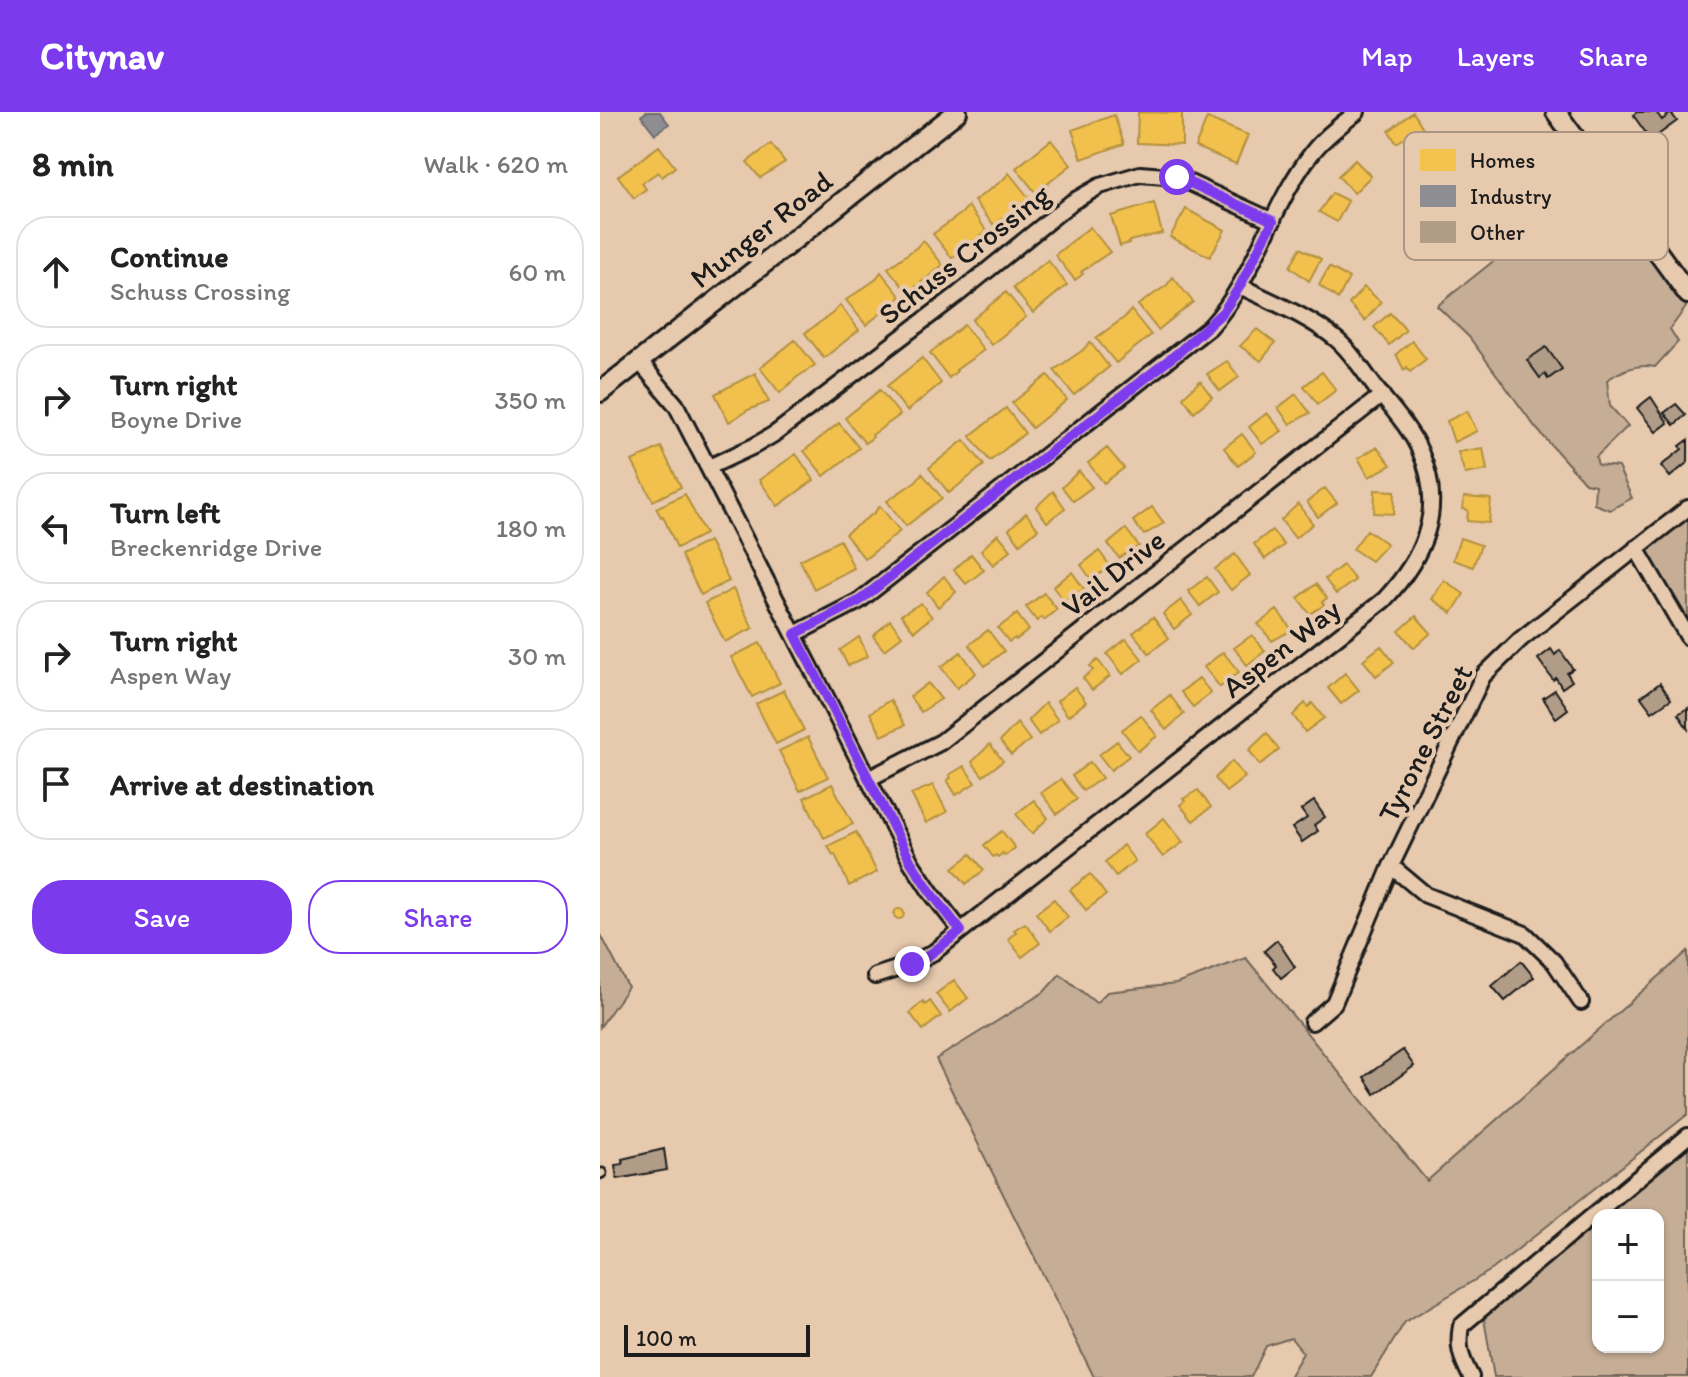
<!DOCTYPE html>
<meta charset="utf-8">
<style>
:root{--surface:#fff;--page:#f6f6f6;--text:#222;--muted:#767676;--line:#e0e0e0;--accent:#7c3aed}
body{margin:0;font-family:Itim,sans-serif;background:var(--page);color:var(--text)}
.controls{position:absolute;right:24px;bottom:24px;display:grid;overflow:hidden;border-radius:16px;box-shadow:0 2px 6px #0004}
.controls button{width:72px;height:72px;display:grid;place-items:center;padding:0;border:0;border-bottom:2px solid var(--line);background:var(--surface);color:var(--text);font:40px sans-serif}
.scale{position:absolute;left:24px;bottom:20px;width:186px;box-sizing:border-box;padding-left:8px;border:4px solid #1c1c1c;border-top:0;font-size:22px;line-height:28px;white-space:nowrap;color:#1c1c1c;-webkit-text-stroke:6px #e7caae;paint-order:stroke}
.stop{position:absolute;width:24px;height:24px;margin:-18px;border:6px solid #7c3aed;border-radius:50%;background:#fff}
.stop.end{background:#7c3aed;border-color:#fff;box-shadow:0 2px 8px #0008}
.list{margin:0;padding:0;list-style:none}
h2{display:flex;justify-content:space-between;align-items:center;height:104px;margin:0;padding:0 32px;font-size:34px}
h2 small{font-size:26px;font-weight:400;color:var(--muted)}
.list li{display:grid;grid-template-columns:52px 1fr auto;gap:24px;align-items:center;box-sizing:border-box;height:112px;margin:0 16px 16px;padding:0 16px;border:2px solid var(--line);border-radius:32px}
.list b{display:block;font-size:30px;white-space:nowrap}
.list p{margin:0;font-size:26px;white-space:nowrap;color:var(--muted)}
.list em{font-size:26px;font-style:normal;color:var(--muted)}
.actions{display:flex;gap:16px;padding:24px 32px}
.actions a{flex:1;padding:18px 0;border:2px solid var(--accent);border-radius:32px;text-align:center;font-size:28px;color:var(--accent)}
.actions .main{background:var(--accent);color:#fff}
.icon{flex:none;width:44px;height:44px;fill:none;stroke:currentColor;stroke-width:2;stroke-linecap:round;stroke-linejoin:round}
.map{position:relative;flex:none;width:1088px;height:1265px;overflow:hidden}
header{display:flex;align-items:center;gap:48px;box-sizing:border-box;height:112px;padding:0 40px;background:var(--accent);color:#fff}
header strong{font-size:38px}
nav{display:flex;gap:44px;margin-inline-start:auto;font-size:28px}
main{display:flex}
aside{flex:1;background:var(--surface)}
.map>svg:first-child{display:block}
.green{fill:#c6ae96;stroke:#716559;stroke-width:2}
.homes{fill:#f2c14e;stroke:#b2903f;stroke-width:2}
.industry{fill:#8d8d92;stroke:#6b6b6f;stroke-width:2}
.building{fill:#b19c88;stroke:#1c1c1c;stroke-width:2}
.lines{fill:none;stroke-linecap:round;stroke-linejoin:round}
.lane-casing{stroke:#1c1c1c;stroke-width:13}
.street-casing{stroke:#1c1c1c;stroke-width:20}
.secondary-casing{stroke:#1c1c1c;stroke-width:24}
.lane{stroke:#e7caae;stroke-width:7}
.street{stroke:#e7caae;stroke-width:14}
.secondary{stroke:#e7caae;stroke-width:18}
.route{stroke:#7c3aed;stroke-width:10}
.labels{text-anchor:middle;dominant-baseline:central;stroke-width:8;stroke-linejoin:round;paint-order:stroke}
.street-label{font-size:30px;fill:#1c1c1c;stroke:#e7caae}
.key{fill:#e7caae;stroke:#aa9682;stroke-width:2}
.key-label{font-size:22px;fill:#1c1c1c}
</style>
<header>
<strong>Citynav</strong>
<nav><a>Map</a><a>Layers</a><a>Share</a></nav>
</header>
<main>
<aside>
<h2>8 min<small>Walk · 620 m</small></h2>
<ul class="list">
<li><svg class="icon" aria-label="ahead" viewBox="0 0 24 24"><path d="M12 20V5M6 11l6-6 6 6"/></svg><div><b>Continue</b><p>Schuss Crossing</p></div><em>60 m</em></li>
<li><svg class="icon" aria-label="right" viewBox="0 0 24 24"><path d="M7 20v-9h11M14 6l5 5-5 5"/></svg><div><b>Turn right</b><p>Boyne Drive</p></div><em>350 m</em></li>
<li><svg class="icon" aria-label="left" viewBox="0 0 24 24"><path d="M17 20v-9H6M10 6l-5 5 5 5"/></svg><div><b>Turn left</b><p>Breckenridge Drive</p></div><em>180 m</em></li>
<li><svg class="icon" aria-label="right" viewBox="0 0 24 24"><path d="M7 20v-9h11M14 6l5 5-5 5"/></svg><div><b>Turn right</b><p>Aspen Way</p></div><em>30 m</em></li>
<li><svg class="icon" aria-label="arrive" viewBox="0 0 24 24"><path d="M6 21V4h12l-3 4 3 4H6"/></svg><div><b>Arrive at destination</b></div></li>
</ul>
<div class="actions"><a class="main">Save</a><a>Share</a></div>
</aside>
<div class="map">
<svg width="1088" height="1265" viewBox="0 0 1088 1265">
<rect width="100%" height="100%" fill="#e7caae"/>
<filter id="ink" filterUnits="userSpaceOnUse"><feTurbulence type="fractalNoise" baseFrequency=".0125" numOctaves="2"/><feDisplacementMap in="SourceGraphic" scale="16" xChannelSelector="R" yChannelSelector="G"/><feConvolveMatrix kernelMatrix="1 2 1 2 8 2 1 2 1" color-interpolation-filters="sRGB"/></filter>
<g filter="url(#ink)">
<!-- green -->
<path class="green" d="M1015,93L1086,195L1070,217L1078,230L1055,255C1037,251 1021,258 1007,268L1010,294L1028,314L996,345L998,353L1018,355L1032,386L1010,398L994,392L995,373L985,371L936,316L869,225L837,194L940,112L985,105Z
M1088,399V508L1047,439Z
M0,821L28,875L0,915Z
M1088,839V1002L893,1157L805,1210L771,1265H689L703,1241L691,1226L666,1234L651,1265H494L336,947L444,880L460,862L496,891L507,880L576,872L646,846L827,1069Z
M1088,1032V1265H894L883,1201L998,1106V1235H1058V1103H1002Z"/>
<!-- homes -->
<path class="homes" d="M538,0L582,1V33L537,31Z
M813,0L823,16L796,31L789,19Z
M514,3L524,32L482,47L472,18Z
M607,6L648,23L636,52L595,35Z
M451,28L471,53L436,81L416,56Z
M171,32L185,50L160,66L147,50Z
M59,34L75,55L62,65L58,60L42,71L46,77L34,86L18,64Z
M755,48L771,64L754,81L738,64Z
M409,61L429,86L394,113L374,89L403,68Z
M732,81L748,89L737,110L719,100Z
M554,91L562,121L529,129V131L520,134L511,104Z
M368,94L387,119L352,146L333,122L362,101Z
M586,97L625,118L610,145L570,125Z
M490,115L510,140L481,160L483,162L475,168L455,143Z
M323,128L343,153L308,181L288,156L317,135Z
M700,136L721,147L709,169L690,155Z
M448,148L467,173L433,201L413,176Z
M729,155L749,166L738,187L719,173Z
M281,160L301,185L266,213L246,188L275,168Z
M573,165L593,190L558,218L538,193L567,173Z
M764,175L781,190L765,209L749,192Z
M406,180L426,205L391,233L372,208Z
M240,193L259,218L224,246L205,221L233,201Z
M531,198L551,223L516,251L496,226L525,205Z
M790,201L806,218L789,233L774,215Z
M364,213L384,238L356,258L357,259L349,266L330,241Z
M657,217L675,231L661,249L640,234Z
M195,228L215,253L196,266L180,281L160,256Z
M812,229L826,247L810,260L807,255L804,258L796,242Z
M490,230L509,255L474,283L454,258L483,238Z
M322,246L341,271L307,299L287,274Z
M627,249L639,265L620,279L607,262Z
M722,260L736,278L718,292L704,274Z
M155,261L169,290L148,298L129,310L115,282Z
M448,263L467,288L432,316L412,291Z
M600,269L612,285L594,300L583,285Z
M280,278L300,303L272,323L273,325L265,331L245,306Z
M696,282L710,301L690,312L678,296Z
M406,296L425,321L390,349L370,324Z
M867,299L877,319L854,330L847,309Z
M667,301L682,319L662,332L649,315Z
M239,311L259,336L224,364L204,339Z
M642,322L656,340L638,354L624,336Z
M364,328L384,353L349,381L329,356Z
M61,335L81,375L53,389L32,349Z
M777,335L791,353L769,365L758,346Z
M507,336L524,356L504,371L488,351Z
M883,336L887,358L865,362L858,340Z
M196,342L214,368L178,394L159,368Z
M479,359L492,375L473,389L462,375Z
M322,361L342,386L306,414L287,389L316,369Z
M725,376L737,391L718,405L707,390Z
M775,378L795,379L794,402L774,401Z
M453,379L465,396L447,410L436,395Z
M85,382L105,422L77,436L63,404L61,405L56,396Z
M864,385L891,387L889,411L867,409L868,398L863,397Z
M698,392L713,412L695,426L681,408Z
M280,394L300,419L265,447L245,422L274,401Z
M552,395L564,411L544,423L533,409Z
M426,401L438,417L420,432L409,417Z
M526,417L539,434L519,446L508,432Z
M672,418L684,433L665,447L654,432Z
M767,418L787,432L771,449L753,437Z
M398,422L411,438L393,453L381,438Z
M860,426L881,433L873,455L853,448Z
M240,428L254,456L214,477L200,448Z
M109,429L129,469L101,483L81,443Z
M499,439L511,455L491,467L481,453Z
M371,442L384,458L366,472L354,458Z
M635,442L650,463L631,478L615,457Z
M743,453L755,468L736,482L725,467Z
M472,460L484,477L464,489L453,475Z
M344,464L356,480L338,495L327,480Z
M607,465L618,480L600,494L588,479Z
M844,468L864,482L852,501L832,487Z
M716,472L727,486L722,490L724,493L710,502L698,486Z
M133,477L153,516L125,530L105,491Z
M444,481L457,497L444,508L442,505L437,509L426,495Z
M581,488L592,503L574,517L563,502Z
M321,491L332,505L314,519L301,503Z
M677,498L692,518L672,529L658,512Z
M417,502L429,518L416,528L415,526L409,530L398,516Z
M816,504L831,521L814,536L799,519Z
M553,505L569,526L549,541L533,521Z
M290,508L302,524L284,538L273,524Z
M388,518L404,539L385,554L369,533Z
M652,523L665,539L647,553L634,536Z
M259,525L268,544L248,554L240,538Z
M526,527L542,547L523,562L507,542Z
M160,531L180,571L152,585L131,545Z
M781,534L794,550L776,564L763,548Z
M361,540L376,561L357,576L341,555Z
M623,540L639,560L620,575L604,555Z
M498,548L510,564L492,578L483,566L493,558L490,554Z
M745,561L759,578L741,592L728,576Z
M599,566L611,581L593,595L581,580Z
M328,571L341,587L321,600L310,585Z
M475,575L486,590L468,604L457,589Z
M184,578L204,618L176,632L156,592Z
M570,583L584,602L566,618L551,598Z
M290,588L305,613L282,624L270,601Z
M445,591L458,608L439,623L428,608Z
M705,591L708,595L712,591L724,606L705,620L693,603Z
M541,603L557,624L538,639L522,618Z
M417,611L430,628L411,643L400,629Z
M667,621L679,638L660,653L649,638Z
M208,625L228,665L200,679L179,639Z
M517,629L529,644L511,658L499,643Z
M390,632L403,649L383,664L372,650Z
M632,649L645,665L626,680L615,666Z
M490,650L502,666L483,679L472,664Z
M364,654L375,671L356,683L347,668L351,666L349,663Z
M461,667L477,687L457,702L441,681Z
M232,672L253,712L224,726L204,686Z
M333,673L347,700L326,711L311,682Z
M598,678L611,695L593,709L580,693L585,689L583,687Z
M434,688L448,706L432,722L416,702Z
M564,706L583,730L563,745L545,722Z
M402,719L415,736L405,744L403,741L398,745L396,743L393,745L384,733Z
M256,720L277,760L249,774L235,742L233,743L228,734Z
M523,733L535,749L516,764L505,750Z
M371,742L384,758L366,772L353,756Z
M490,762L506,783L486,798L470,778Z
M454,787L468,805L450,819L436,801Z
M294 802a5 5 0 1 1 10 0a5 5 0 1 1-10 0Z
M425,811L440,831L422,845L408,827L416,820L414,818Z
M354,868L368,886L350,900L336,882Z
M323,889L325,893L330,889L341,904L323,918L310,901Z"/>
<!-- industry -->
<path class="industry" d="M46,0H60L69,12L55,22L41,4Z"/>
<!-- building -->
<path class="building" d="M1037,0H1056L1062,8L1071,1L1077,9L1051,28L1033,3Z
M946,235L962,257L948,267L945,262L940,266L927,248Z
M1051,285L1068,311L1056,320L1037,296Z
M1076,292L1086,303L1074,313L1064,301Z
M1088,328V350L1070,365L1061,354L1082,337L1080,334Z
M951,537L955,543L960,538L973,557L967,561L972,569L962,576L956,566L953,568L938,547Z
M1060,571L1071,587L1052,600L1041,585Z
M955,578L968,597L956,606L943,586Z
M1088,596V617L1078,602Z
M714,689L725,705L714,713L718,719L702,730L692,716L707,706L701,698Z
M677,828L695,855L681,866L673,856L676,853L664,839Z
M921,849L934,865L905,889L892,874Z
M803,938L814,954L775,982L764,965Z
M64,1037L67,1058L17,1067L15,1053L23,1052L22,1047Z"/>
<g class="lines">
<!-- lane casing -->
<g class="lane-casing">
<path id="lane" d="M0,1062L2,1061"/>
</g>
<!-- street casing -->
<g class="street-casing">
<path id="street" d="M39,249L76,293L311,750L330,779L361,819
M109,355L154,334L176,321L357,183L472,90L500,74L540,62L577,65L673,109
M1036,436L1088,525
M195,522L259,489L610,215C656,165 670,94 712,41C724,25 742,12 757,0
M268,667L341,630L782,283
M791,754L826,783L925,822L954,850L981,890
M275,864L312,852L334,840L784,488C824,445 846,397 820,339C810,316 793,298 778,279C765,262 752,240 736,227C708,204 672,190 640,174
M712,910L734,891L791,754L883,564L921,527L1088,396
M871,1265C861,1246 857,1235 861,1214L1088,1024"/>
</g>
<!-- secondary casing -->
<g class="secondary-casing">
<path id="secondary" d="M956,0L1088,182
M0,280L357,0"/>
</g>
<!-- lane -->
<use href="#lane" class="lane"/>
<!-- street -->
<use href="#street" class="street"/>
<!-- secondary -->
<use href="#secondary" class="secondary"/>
</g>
</g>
<g class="lines" filter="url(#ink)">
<!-- route -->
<path class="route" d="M312,852L325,846L361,819L330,779L311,750L195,522L259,489L579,240L623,200L640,174L673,109L577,65"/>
</g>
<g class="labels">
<!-- street labels -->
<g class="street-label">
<text transform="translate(161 117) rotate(-38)">Munger Road</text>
<text transform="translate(364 142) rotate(-38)">Schuss Crossing</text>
<text transform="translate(513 461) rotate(-38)">Vail Drive</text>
<text transform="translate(681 536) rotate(-38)">Aspen Way</text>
<text transform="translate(825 631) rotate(-63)">Tyrone Street</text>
</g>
</g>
<!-- legend -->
<rect x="804" y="20" width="264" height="128" rx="12" class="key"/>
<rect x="820" y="37" width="36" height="22" fill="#f2c14e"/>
<rect x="820" y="73" width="36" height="22" fill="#8d8d92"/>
<rect x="820" y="109" width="36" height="22" fill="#b19c88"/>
<g class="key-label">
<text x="870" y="56">Homes</text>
<text x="870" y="92">Industry</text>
<text x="870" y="128">Other</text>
</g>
</svg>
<div class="controls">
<button>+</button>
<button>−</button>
</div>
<div class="scale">100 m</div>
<div class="stop" style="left:577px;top:65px"></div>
<div class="stop end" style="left:312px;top:852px"></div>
</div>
</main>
